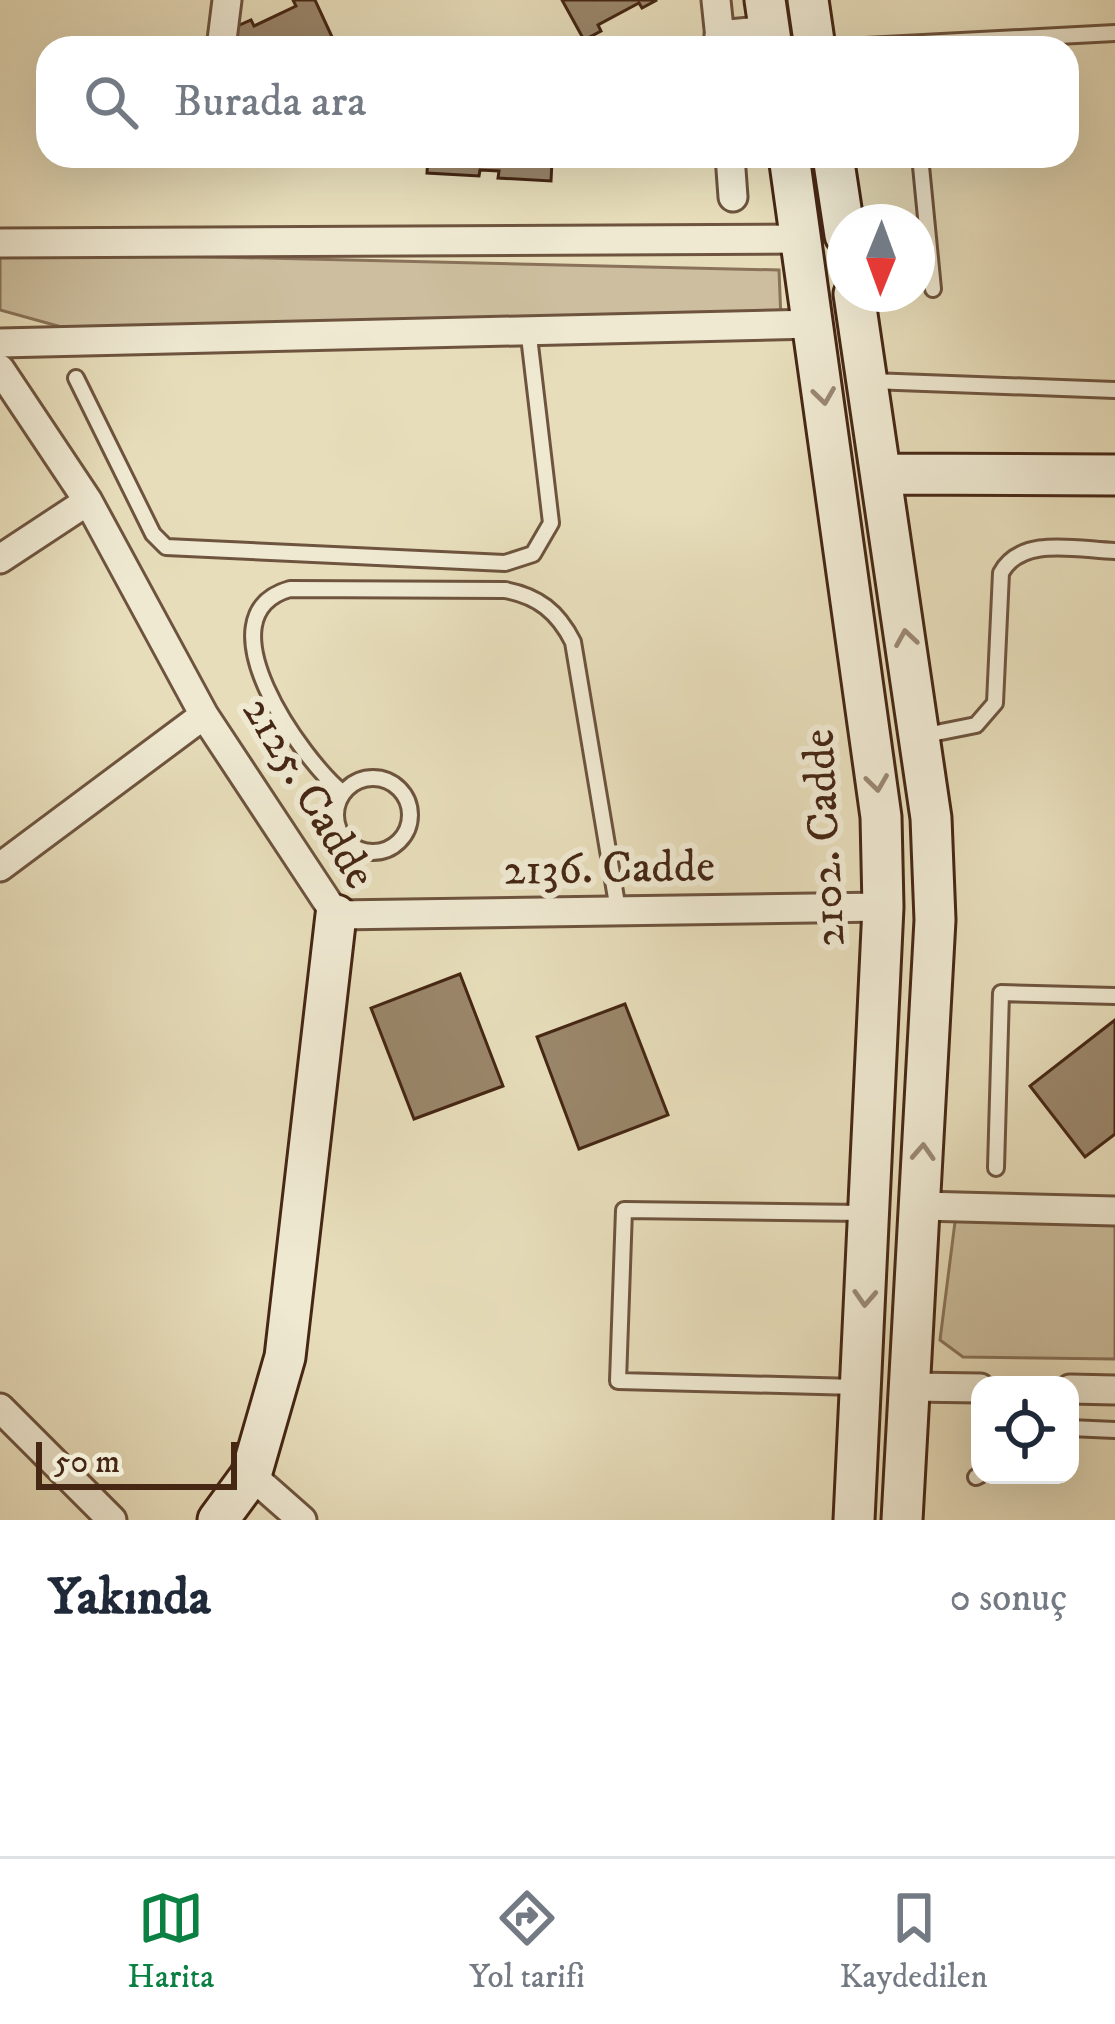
<!DOCTYPE html>
<html lang="tr">
<meta charset="utf-8">
<style>
:root{--surface:#fff;--page:#f2f2f3;--text:#1f2937;--muted:#747a83;--line:#e0e1e3;--accent:#0b8043}
body{margin:0;font-family:"IM FELL DW Pica",serif;background:var(--page);color:var(--text)}
.controls{position:absolute;right:36px;bottom:36px;display:grid;overflow:hidden;border-radius:24px;box-shadow:0 12px 48px #0002}
.controls button{width:108px;height:108px;display:grid;place-items:center;padding:0;border:0;border-bottom:3px solid var(--line);background:var(--surface);color:var(--text);font:60px sans-serif}
.compass{position:absolute;left:827px;top:204px;width:108px;height:108px;border-radius:50%;background:var(--surface);box-shadow:0 12px 48px #0002;rotate:181deg}
.scale{position:absolute;left:36px;bottom:30px;width:201px;box-sizing:border-box;padding-left:12px;border:6px solid #462714;border-top:0;font-size:33px;line-height:42px;white-space:nowrap;color:#462714;-webkit-text-stroke:9px #efe9d2;paint-order:stroke}
.list{margin:0;padding:0;list-style:none}
h2{display:flex;justify-content:space-between;align-items:center;height:156px;margin:0;padding:0 48px;font-size:51px}
h2 small{font-size:39px;font-weight:400;color:var(--muted)}
.icon{flex:none;width:66px;height:66px;fill:none;stroke:currentColor;stroke-width:2;stroke-linecap:round;stroke-linejoin:round}
.map{position:relative;flex:none;width:1115px;height:1520px;overflow:hidden}
.search{position:absolute;background:var(--surface);box-shadow:0 12px 48px #0002;left:36px;right:36px;top:36px;height:132px;display:flex;align-items:center;gap:30px;box-sizing:border-box;padding:0 42px;border-radius:36px;color:var(--muted);font-size:45px}
.sheet{height:336px;background:var(--surface)}
nav{display:flex;justify-content:space-around;align-items:center;box-sizing:border-box;height:168px;border-top:3px solid var(--line);background:var(--surface);font-size:33px;color:var(--muted)}
nav a{display:grid;justify-items:center;gap:6px}
nav .on{color:var(--accent)}
.map>svg:first-child{display:block}
.green{fill:#ccbe9e;stroke:#897259;stroke-width:3}
.building{fill:#9a866a;stroke:#462714;stroke-width:3}
.lines{fill:none;stroke-linecap:round;stroke-linejoin:round}
.lane-casing{stroke:#6e543e;stroke-width:20}
.street-casing{stroke:#6e543e;stroke-width:33}
.secondary-casing{stroke:#462714;stroke-width:45}
.lane{stroke:#efe9d2;stroke-width:14}
.street{stroke:#efe9d2;stroke-width:27}
.secondary{stroke:#efe9d2;stroke-width:39}
.oneway{stroke:#9a8873}
.labels{text-anchor:middle;dominant-baseline:central;stroke-width:12;stroke-linejoin:round;paint-order:stroke}
.street-label{font-size:45px;fill:#462714;stroke:#efe9d2}
</style>
<div class="map">
<svg width="1115" height="1520" viewBox="0 0 1115 1520">
<rect width="100%" height="100%" fill="#e7ddba"/>
<filter id="stains"><feTurbulence type="fractalNoise" baseFrequency=".00167" numOctaves="4"/><feColorMatrix values="0 0 0 0 .2 0 0 0 0 .09 0 0 0 0 .02 0 0 0 .5 -.17"/></filter>
<radialGradient id="worn" r=".72"><stop offset=".6" stop-color="#630" stop-opacity="0"/><stop offset="1" stop-color="#630" stop-opacity=".3"/></radialGradient>
<!-- green -->
<path class="green" d="M0,252L779,270L781,320L65,328L0,310Z
M973,1209L1115,1216V1359L963,1357L940,1340L955,1222Z"/>
<!-- building -->
<path class="building" d="M293,0H315L333,39L328,42L331,48H243L233,28L251,20L254,26L296,6Z
M562,0H657L642,8L639,3L598,25L601,31L584,40Z
M428,156H545L552,161L551,181L498,178L499,171L480,170L479,176L427,173Z
M460,974L503,1086L414,1119L371,1008Z
M625,1004L668,1115L579,1149L537,1037Z
M1115,1020V1134L1085,1157L1030,1086Z"/>
<g class="lines">
<!-- lane casing -->
<g class="lane-casing">
<path id="lane" d="M827,48L1115,33
M920,156L933,289
M76,378L153,534L166,547L505,563L533,554L551,523L528,328
M871,381L1115,390
M921,736L976,725L995,703L1001,573C1021,535 1079,550 1115,551
M336 815a37 37 0 1 1 74 0a37 37 0 1 1-74 0Z
M343,793C302,760 198,615 290,589L505,590C538,596 558,612 573,642L618,910
M996,1168L1001,993L1115,996
M857,1387L618,1381L624,1210L864,1213
M1070,1428L1115,1430
M976,1477L980,1475"/>
</g>
<!-- street casing -->
<g class="street-casing">
<path id="street" d="M716,0L721,48
M719,35L770,30
M221,48L227,0
M730,156L733,197
M0,243L802,239
M0,343L814,324
M0,369L88,501L204,715L336,915L883,907
M0,559L88,501
M0,867L204,715
M921,1206L1115,1211
M910,1387L980,1388
M1070,1389L1115,1390
M0,1408L112,1520
M251,1475L302,1520"/>
</g>
<!-- secondary casing -->
<g class="secondary-casing">
<path id="secondary" d="M765,0L772,48
M808,0L815,48
M789,156L881,817L883,907L854,1520
M833,156L845,235
M854,294L931,818L935,920L902,1520
M881,474L1115,475
M218,1520L251,1475L285,1357L336,915"/>
</g>
<!-- lane -->
<use href="#lane" class="lane"/>
<!-- street -->
<use href="#street" class="street"/>
<!-- secondary -->
<use href="#secondary" class="secondary"/>
</g>
<!-- one-way arrows -->
<defs><path id="oneway-chevron" d="M-2-3.5L2.5 0L-2 3.5" fill="none" stroke-width="1.6" stroke-linecap="round" stroke-linejoin="round" transform="scale(3)"/></defs>
<g class="oneway">
<use href="#oneway-chevron" transform="translate(824 396) rotate(82)"/>
<use href="#oneway-chevron" transform="translate(906 638) rotate(-99)"/>
<use href="#oneway-chevron" transform="translate(877 783) rotate(82)"/>
<use href="#oneway-chevron" transform="translate(923 1152) rotate(-87)"/>
<use href="#oneway-chevron" transform="translate(865 1298) rotate(93)"/>
</g>
<g class="labels">
<!-- street labels -->
<g class="street-label">
<text transform="translate(308 793) rotate(59)">2125. Cadde</text>
<text transform="translate(825 838) rotate(-93)">2102. Cadde</text>
<text transform="translate(609 869) rotate(-1)">2136. Cadde</text>
</g>
</g>
<rect width="100%" height="100%" filter="url(#stains)"/>
<rect width="100%" height="100%" fill="url(#worn)"/>
</svg>
<div class="controls">
<button><svg class="icon" aria-label="locate" viewBox="0 0 24 24"><circle cx="12" cy="12" r="6"/><path d="M12 2v4M12 18v4M2 12h4M18 12h4"/></svg></button>
</div>
<svg class="compass" viewBox="-18 -18 36 36"><path d="M0-13l5 13h-10z" fill="#e53935"/><path d="M0 13l5-13h-10z" fill="#747a83"/></svg>
<div class="scale">50 m</div>
<div class="search"><svg class="icon" aria-label="search" viewBox="0 0 24 24"><circle cx="10" cy="10" r="6"/><path d="M15 15l6 6"/></svg>Burada ara</div>
</div>
<section class="sheet">
<h2>Yakında<small>0 sonuç</small></h2>
<ul class="list">
</ul>
</section>
<nav>
<a class="on"><svg class="icon" aria-label="map" viewBox="0 0 24 24"><path d="M3 6l6-2 6 2 6-2v14l-6 2-6-2-6 2zM9 4v14M15 6v14"/></svg>Harita</a>
<a><svg class="icon" aria-label="directions" viewBox="0 0 24 24"><path d="M12 3l9 9-9 9-9-9zM9 14v-3h6M13 9l2 2-2 2"/></svg>Yol tarifi</a>
<a><svg class="icon" aria-label="saved" viewBox="0 0 24 24"><path d="M7 4h10v16l-5-4-5 4z"/></svg>Kaydedilen</a>
</nav>
